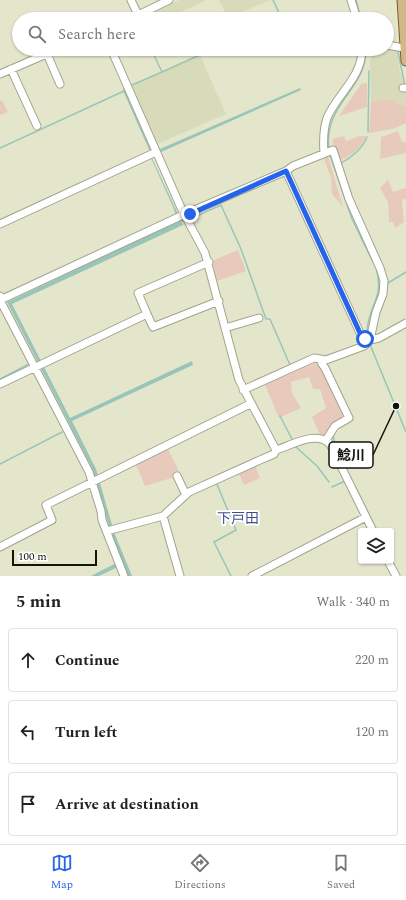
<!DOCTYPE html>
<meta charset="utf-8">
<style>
:root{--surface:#fff;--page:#f2f2f2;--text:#222;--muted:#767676;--line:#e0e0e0;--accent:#2563eb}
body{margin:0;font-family:Spectral,"Noto Sans JP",serif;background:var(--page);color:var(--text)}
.controls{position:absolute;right:12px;bottom:12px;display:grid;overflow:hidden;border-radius:4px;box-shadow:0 1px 3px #0004}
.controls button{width:36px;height:36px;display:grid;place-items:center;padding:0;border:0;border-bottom:1px solid var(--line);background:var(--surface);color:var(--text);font:20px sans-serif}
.scale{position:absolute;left:12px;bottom:10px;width:85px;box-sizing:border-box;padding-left:4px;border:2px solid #13130a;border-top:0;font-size:11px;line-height:14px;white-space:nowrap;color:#13130a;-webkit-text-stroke:3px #fff;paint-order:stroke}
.stop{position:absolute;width:12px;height:12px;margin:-9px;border:3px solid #2563eb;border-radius:50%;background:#fff}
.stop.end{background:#2563eb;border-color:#fff;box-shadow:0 1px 4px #0008}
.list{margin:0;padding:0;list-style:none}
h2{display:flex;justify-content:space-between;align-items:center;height:52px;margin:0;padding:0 16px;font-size:17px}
h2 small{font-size:13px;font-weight:400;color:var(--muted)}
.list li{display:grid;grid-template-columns:26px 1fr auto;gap:12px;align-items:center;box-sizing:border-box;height:64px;margin:0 8px 8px;padding:0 8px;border:1px solid var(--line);border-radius:4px}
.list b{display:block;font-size:15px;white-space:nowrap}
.list em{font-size:13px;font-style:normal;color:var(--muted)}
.icon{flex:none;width:22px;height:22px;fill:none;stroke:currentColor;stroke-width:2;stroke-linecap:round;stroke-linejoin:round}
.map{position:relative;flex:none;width:406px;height:576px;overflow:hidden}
.search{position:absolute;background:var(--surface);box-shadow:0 1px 3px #0004;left:12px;right:12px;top:12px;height:44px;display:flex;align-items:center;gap:10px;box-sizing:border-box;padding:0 14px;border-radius:22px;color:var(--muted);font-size:15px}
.sheet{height:268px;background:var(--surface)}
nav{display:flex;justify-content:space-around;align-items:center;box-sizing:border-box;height:56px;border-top:1px solid var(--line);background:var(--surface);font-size:11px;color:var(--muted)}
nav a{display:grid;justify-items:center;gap:2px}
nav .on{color:var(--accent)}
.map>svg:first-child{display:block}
.built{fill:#d8dbb9}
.green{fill:#e8cabc}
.water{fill:#98c5b8}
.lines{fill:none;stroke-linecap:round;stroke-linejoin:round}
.stream{stroke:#98c5b8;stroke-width:1.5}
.minor-casing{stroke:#a1a38b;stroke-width:9}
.major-casing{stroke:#7b5e2a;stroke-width:11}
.minor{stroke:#fff;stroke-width:7}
.major{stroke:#d1b789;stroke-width:9}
.route{stroke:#2563eb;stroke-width:5}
.labels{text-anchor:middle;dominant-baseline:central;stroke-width:4;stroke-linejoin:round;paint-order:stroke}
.neighbourhood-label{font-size:14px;fill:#404e8a;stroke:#fff}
.leader{fill:none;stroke:#13130a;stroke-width:1.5}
.callout-dot{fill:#13130a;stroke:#fff;stroke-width:1.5}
.callout{fill:#fff;stroke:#13130a;stroke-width:1.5}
.callout-label{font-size:14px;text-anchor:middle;font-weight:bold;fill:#13130a}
</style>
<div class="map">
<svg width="406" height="576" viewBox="0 0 406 576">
<rect width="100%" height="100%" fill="#e4e6cc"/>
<!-- built -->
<path class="built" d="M179,0H207L165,19L143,18Z
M219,0H271L228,18Z
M387,48L397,49L399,68L406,92V106L397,104L393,99L371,101L370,61L373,49Z
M200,55L226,114L157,144L132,86Z"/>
<!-- green -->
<path class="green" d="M367,83V107L339,116L361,84Z
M393,99L397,104L406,106V123L393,129L369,133L371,101Z
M2,100L8,112L0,115V101Z
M398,131L402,142H406V153L380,159L381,137Z
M344,136L346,141L360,136H366C363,147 349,158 338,161L332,139Z
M323,156H328L343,207L332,194L331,178Z
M388,180L393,192L406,188V198L402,200L404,222L395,228L393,222H389L388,202L380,188Z
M238,250L246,271L217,281L212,261Z
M315,363L324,371L344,418L334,424L324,436L319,433L312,417L326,408L320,389H313L309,377L291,382L292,393L301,408L279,418L265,385Z
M167,447L181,475L145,486L135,463Z
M255,465L260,478L244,485L238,472Z"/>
<!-- water -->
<path class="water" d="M300,88L301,90L161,152L160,149Z
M151,158H152L183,225L12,304L70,418L192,361L193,365L72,421L96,469L114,532L132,576H127L124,564L99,576H91L122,560L111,533L93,470L7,302L177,222L174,209Z"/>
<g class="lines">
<!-- stream -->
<path class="stream" d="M273,0L280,15V19
M356,0L361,19
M387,41L397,43
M398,52L405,86
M162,72L213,49
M132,85L162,72L151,49
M124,89V91L150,150
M368,132L369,71
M0,148L124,91
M329,149C323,104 367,89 366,49
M330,155L352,219L373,262
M341,163C351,158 363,148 367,137
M192,218L221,205L241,249L266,319H270L290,365
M388,283L406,272
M367,332C368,304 385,300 376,267
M371,347L406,432
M316,361L320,367
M0,379L29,364
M280,416L293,441
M333,435L335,446
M296,447L317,466L329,482
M341,459L351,479
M0,464L62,432
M216,482L236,530L214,542L231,576
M355,486L377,531
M332,487L345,481
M391,559L394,564"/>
<!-- minor casing -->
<g class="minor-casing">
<path id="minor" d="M131,0L138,15
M351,0L357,19
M130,19L169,0
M387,45L404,48
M111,49L182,210L205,253L239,380L276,450
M47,54L60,84
M11,69L37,126
M0,74L58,49
M403,88H406
M324,153C323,140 323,130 327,118C337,94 362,78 362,49
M286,171L293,166L333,150L349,199L380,268L384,281L383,294L376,312L370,340
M0,224L156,152
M0,296V300L89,472L101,511L102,520L124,576
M0,300L185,214L286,171L360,333L365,339L370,340
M147,314L138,293L209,262
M225,328L259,318
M321,359L322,364L325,368L349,418L335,426L326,440
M0,384L147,314L153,327L219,301
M243,390L314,358L326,360L364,346L370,340L379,338L406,323
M177,476L186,495
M163,516L180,576
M107,531L163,516L189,492L260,460L274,454L276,450C292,445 317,430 330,444L373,531
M0,547L52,520L46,505L250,404
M388,561L396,576
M252,576L366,517"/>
</g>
<!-- major casing -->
<g class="major-casing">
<path id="major" d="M402,0L406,61"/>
</g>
<!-- minor -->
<use href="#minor" class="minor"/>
<!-- major -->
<use href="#major" class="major"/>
</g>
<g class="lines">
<!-- route -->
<path class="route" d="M190,214L286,171L360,333L365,339"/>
</g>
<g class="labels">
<!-- neighbourhood labels -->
<g class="neighbourhood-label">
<text x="238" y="518">下戸田</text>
</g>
</g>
<!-- callouts -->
<path class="leader" d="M396 406L373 455"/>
<circle class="callout-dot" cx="396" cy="406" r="4"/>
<rect class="callout" x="329" y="442" width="44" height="26" rx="4"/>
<g class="callout-label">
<text x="351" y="460">鯰川</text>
</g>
</svg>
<div class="controls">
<button><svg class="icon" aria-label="layers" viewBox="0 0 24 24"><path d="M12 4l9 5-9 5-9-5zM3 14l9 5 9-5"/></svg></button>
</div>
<div class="scale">100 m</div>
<div class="stop" style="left:365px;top:339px"></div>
<div class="stop end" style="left:190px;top:214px"></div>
<div class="search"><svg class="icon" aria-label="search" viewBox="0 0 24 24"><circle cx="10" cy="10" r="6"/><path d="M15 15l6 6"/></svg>Search here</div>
</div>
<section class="sheet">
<h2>5 min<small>Walk · 340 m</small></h2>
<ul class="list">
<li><svg class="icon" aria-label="ahead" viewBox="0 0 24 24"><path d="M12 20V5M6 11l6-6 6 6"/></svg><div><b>Continue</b></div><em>220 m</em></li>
<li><svg class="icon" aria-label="left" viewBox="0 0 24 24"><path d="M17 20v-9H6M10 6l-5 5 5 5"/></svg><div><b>Turn left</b></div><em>120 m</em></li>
<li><svg class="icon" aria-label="arrive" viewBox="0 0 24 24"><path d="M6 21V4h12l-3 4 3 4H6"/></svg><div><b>Arrive at destination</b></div></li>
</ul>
</section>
<nav>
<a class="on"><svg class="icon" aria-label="map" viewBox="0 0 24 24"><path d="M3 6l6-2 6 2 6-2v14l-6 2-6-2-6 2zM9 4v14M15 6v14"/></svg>Map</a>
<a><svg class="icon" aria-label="directions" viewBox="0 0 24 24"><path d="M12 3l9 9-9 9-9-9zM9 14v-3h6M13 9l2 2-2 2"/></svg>Directions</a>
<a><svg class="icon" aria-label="saved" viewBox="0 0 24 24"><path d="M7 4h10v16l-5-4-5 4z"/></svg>Saved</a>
</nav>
